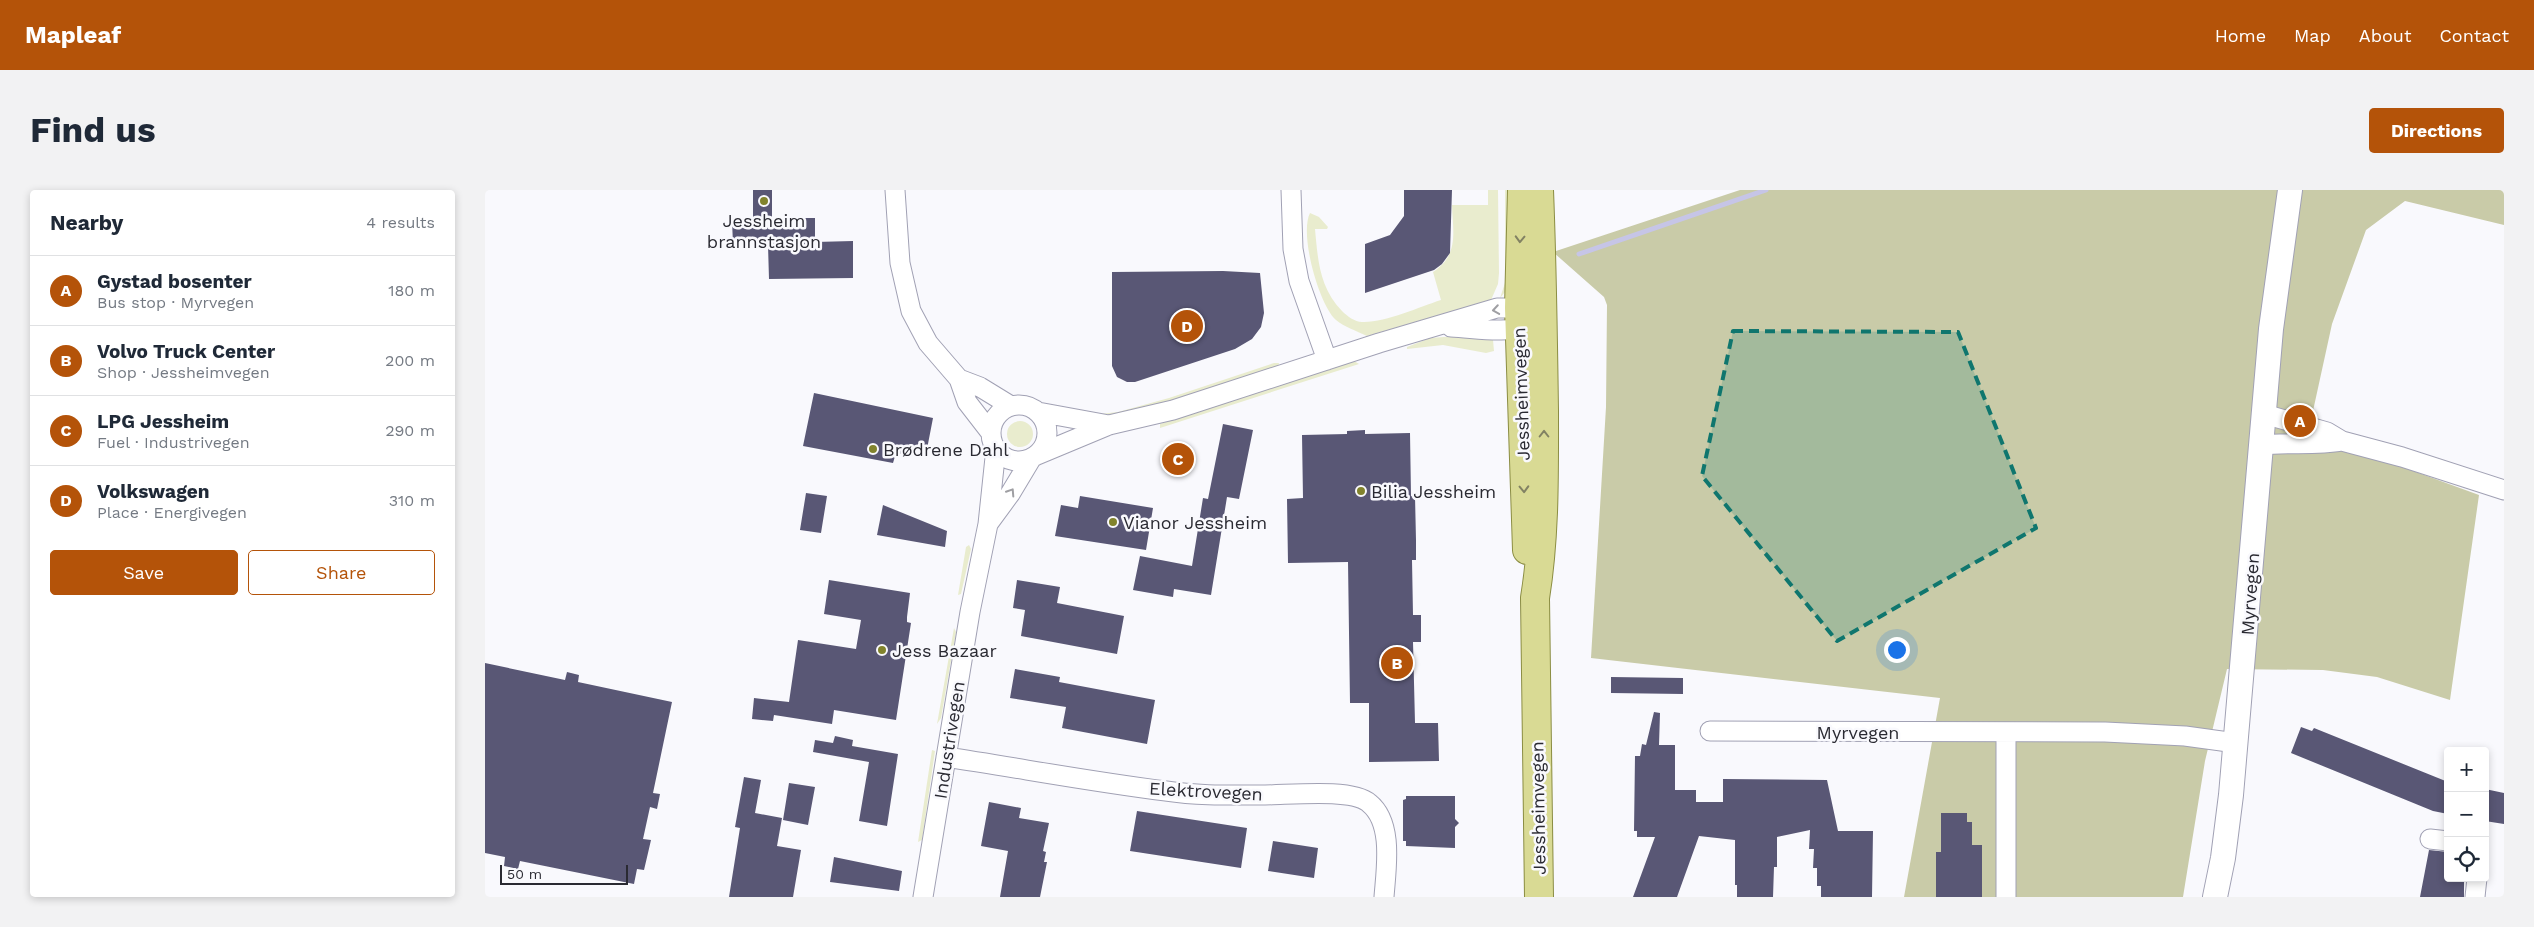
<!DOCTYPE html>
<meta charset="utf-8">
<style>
:root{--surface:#fff;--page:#f2f2f3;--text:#1f2937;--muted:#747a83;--line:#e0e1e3;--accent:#b45309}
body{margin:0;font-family:"Work Sans",sans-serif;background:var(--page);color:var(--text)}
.controls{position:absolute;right:15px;bottom:15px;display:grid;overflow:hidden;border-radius:5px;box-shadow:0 2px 8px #0003}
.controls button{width:45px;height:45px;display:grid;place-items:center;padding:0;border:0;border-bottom:1px solid var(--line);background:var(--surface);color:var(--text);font:25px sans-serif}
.scale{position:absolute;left:15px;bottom:12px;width:128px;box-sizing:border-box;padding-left:5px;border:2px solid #2a2a32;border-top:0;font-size:14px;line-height:18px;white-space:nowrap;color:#2a2a32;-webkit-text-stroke:4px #f9f9fd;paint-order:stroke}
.you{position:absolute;left:1411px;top:459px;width:18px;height:18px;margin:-12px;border:4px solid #fff;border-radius:50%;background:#1a73e8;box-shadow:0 0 0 8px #1a73e833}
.badge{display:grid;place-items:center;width:32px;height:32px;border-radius:50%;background:var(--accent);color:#fff;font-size:16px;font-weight:700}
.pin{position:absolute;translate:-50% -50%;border:2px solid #fff;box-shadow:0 1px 5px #0006}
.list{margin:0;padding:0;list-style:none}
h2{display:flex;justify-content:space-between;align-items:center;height:65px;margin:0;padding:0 20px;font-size:21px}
h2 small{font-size:16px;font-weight:400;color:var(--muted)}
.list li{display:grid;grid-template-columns:32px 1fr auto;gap:15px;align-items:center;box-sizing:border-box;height:70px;padding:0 20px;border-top:1px solid var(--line)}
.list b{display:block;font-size:19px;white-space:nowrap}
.list p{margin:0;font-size:16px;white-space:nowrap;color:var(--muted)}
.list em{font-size:16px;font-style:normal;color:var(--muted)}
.actions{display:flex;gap:10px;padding:15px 20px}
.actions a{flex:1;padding:11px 0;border:1px solid var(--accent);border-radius:5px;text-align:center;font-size:18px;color:var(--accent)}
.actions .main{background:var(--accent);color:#fff}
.icon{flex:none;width:28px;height:28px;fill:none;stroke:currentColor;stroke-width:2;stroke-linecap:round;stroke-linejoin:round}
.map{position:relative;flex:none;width:2019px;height:707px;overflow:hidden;border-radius:5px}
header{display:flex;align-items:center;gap:30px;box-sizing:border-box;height:70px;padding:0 25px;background:var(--accent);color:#fff}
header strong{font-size:24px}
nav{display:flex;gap:28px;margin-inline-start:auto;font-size:18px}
.intro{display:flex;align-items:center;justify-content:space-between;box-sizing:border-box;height:120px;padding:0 30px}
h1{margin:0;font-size:35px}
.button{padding:12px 22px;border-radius:5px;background:var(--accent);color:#fff;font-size:18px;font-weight:700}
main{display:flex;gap:30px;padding:0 30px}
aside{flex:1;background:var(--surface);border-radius:5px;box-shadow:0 2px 8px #0003}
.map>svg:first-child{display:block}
.green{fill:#e9ecce}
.forest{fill:#c9cba8}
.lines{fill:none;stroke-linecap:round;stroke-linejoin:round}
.stream{stroke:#c6c5e7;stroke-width:5}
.building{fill:#595775}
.minor-casing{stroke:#a1a1b4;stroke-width:21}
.tertiary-casing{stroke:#a1a1b4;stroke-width:26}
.primary-casing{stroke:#8b8d43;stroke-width:30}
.minor{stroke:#fff;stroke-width:19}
.tertiary{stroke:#fff;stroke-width:24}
.primary{stroke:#d9da94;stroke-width:28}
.oneway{stroke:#828263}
.oneway2{stroke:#9f9fa3}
.marked{fill:#0f766e;fill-opacity:0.2;stroke:#0f766e;stroke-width:4;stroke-dasharray:10 6;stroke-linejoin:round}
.poi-dot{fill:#81832c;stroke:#f9f9fd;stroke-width:2}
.labels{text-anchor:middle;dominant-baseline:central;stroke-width:5;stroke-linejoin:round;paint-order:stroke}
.poi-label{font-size:18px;fill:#2a2a32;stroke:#f9f9fd;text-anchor:start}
.street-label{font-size:18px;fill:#2a2a32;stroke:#f9f9fd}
</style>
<header>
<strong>Mapleaf</strong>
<nav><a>Home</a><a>Map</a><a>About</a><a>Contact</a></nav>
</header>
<div class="intro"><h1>Find us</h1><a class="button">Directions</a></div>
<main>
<aside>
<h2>Nearby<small>4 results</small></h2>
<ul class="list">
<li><span class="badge">A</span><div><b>Gystad bosenter</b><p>Bus stop · Myrvegen</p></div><em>180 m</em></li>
<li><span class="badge">B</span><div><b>Volvo Truck Center</b><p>Shop · Jessheimvegen</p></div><em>200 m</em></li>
<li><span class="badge">C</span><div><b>LPG Jessheim</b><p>Fuel · Industrivegen</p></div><em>290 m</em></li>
<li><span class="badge">D</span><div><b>Volkswagen</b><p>Place · Energivegen</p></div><em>310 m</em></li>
</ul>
<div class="actions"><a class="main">Save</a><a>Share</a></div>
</aside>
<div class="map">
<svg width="2019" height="707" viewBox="0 0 2019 707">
<rect width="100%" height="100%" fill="#f9f9fd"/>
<!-- green -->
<path class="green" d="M1003,0H1013L1014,83L1013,94L1006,110L882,146C872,141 859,137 851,130C834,115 814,44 825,23L834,27L843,37L842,39H830C833,70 834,97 857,121C862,126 870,132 877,132C900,133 934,117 956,110L948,82C974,65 968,43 967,15H1003Z
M1020,0H1031L1026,95L1015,108L1020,93Z
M973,146L1008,150L1009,161L1001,163L958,155L922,159V157L945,148Z
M869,171L874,174L675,238V234L684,231Z
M789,173H794L793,177L702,207L630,224H615L633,222L684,208Z
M522 244a13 13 0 1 1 26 0a13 13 0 1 1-26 0Z
M484,355L486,359L476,404L473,405L481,357Z
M469,438L471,442L456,528L452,534Z
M447,560L450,561L437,650L433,652Z"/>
<!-- forest -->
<path class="forest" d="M1255,0H2019V35L1920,11L1881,40L1847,134L1826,230L1901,271L1994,305L1965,510L1892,487L1838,480L1742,479L1720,571L1698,707H1419L1455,508L1106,468L1121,217L1122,115L1119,107L1068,62Z"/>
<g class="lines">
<!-- stream -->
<path class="stream" d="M1094,64L1281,0"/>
</g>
<!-- building -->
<path class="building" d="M268,0H287V28H330V52L368,51V88L284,89L283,55L248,54L247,31L268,29Z
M919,0H967L965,63L957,74L949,80L880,103V54L905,45L919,26Z
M738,81L775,83L779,123L776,137L767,149L750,159L650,192H642L632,187L627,176V82Z
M329,203L448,228L442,259L419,255L418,264L411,263L408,273L318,256Z
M738,234L768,240L754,309L742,307L726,405L689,399L688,407L648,400L655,366L707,376L718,308L723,309Z
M880,240V244L925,243L926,306H930L931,350V370H927L928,425H936V452H928L930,533H953L954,571L884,572V513H865L863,372L803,373L802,309L818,308L817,245L862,244V241Z
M321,303L342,306L336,343L315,340Z
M595,306L668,318L661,360L570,346L576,315L593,318Z
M398,315L462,341L460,357L392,345Z
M344,390L425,403L422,427V432L426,433L411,530L349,520L347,534L289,525L288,531L267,529L269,508L304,512L313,450L371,459L376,430L339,424Z
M532,390L575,397L572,413L639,426L632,464L536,446L540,420L528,418Z
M0,473L80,490L82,482L94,485L93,492L187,512L168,603L175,604L172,619L165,617L158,649L166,650L163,663L159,680L152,679L149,694L35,671L33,679L19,676L20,667L0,663Z
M530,479L575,487L574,492L670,510L662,554L577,538L581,517L525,508Z
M1126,487L1198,488V504L1126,503Z
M1169,522L1175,523L1174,555H1190V600H1211V612H1238V589L1342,590L1353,641H1388L1387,707H1336V696H1332V678H1328L1329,659H1324L1325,640L1292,647V677H1289L1288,707H1252V695H1250V650L1214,646L1192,707H1148L1170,647H1152V641H1149L1150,566H1155L1157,554L1161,555Z
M1816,537L1827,541L1829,538L1963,592V624L1948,621L1806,563Z
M350,546L368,550L367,556L413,564L402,636L374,631L384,572L328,562L330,550L348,553Z
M259,587L276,590L270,623L297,628L292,656L316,660L308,707H244L255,638L250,637Z
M304,593L330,597L323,635L298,630Z
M2000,599L2019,603V634L2000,631Z
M921,606H970V629L974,633L970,637V658L921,656V651H918V610L921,609Z
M504,612L536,618L534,628L564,633L558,661L561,662L559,672H562L555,707H515L523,661L496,656Z
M652,621L762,638L756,678L645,661Z
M1456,623H1482V632H1487V655H1497V707H1451V662H1456Z
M788,651L833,658L829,688L783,681Z
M1944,660L1963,662V688H1979V707H1935Z
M349,667L417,681L414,701L345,692Z"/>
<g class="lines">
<!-- minor casing -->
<g class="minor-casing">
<path id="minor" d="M410,0L415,73L426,121L443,153L474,189L482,212L506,243
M806,0L808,59L814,91L842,170
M966,137C992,138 1021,145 1045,134
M474,189L495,197L526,216
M506 243a28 28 0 1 1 56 0a28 28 0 1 1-56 0Z
M553,222L624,235
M1779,224L1842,242L1857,251L1917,267L2019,300
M1776,255C1803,252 1830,256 1857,251
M552,265L624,235L688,220L894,153L1012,118H1034L1044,122
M503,334L525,304L546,269
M1225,541L1620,542L1700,546L1751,553
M461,567C534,578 608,592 681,601C714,606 747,605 780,605C804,605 867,598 884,613C909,633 901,679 899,707
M1945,649L1963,651
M438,707L485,422L503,334L511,258
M1521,707V542
M1990,707L1992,688"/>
</g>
<!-- tertiary casing -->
<g class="tertiary-casing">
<path id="tertiary" d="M1730,707L1738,668L1746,605L1786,139L1805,0"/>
</g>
<!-- primary casing -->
<g class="primary-casing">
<path id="primary" d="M1037,0L1034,118L1042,360
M1054,0C1057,74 1058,147 1059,221C1059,284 1060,346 1050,408L1054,707"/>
</g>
<!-- minor -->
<use href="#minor" class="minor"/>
<!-- tertiary -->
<use href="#tertiary" class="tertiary"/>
<!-- primary -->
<use href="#primary" class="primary"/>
</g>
<!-- one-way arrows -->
<defs><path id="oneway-chevron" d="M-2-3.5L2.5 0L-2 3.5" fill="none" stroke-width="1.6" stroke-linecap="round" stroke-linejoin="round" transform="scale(1.25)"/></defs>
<g class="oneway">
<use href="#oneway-chevron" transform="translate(1035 49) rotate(92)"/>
<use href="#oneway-chevron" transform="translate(1059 244) rotate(-90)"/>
<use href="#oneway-chevron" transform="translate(1039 299) rotate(88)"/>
</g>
<g class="oneway2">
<use href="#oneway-chevron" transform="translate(1011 120) rotate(171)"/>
<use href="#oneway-chevron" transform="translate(526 302) rotate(-57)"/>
</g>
<!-- marked area -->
<path class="marked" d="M1248,141L1473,142L1551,338L1352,451L1217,286Z"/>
<!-- markers -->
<g class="poi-dot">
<circle cx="279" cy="11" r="5"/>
<circle cx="388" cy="259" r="5"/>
<circle cx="876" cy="301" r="5"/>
<circle cx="628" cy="332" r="5"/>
<circle cx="397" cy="460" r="5"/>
</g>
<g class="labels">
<!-- poi labels -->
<g class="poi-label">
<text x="279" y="30" text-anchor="middle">Jessheim<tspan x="279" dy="21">brannstasjon</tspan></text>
<text x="398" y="259">Brødrene Dahl</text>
<text x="886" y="301">Bilia Jessheim</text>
<text x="638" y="332">Vianor Jessheim</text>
<text x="407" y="460">Jess Bazaar</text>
</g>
<!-- street labels -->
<g class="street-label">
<text transform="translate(1036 204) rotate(-92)">Jessheimvegen</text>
<text transform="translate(1765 404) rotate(-86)">Myrvegen</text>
<text x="1373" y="542">Myrvegen</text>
<text transform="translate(464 550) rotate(-81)">Industrivegen</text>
<text transform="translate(721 601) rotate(3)">Elektrovegen</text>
<text transform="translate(1053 618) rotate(-91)">Jessheimvegen</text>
</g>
</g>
</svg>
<div class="controls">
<button>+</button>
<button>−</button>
<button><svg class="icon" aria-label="locate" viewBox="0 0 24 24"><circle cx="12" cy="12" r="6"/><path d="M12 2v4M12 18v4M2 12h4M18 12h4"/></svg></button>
</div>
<div class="scale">50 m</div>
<div class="you"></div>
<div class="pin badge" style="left:1815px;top:231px">A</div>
<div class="pin badge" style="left:912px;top:473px">B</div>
<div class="pin badge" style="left:693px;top:269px">C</div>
<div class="pin badge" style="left:702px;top:136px">D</div>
</div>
</main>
